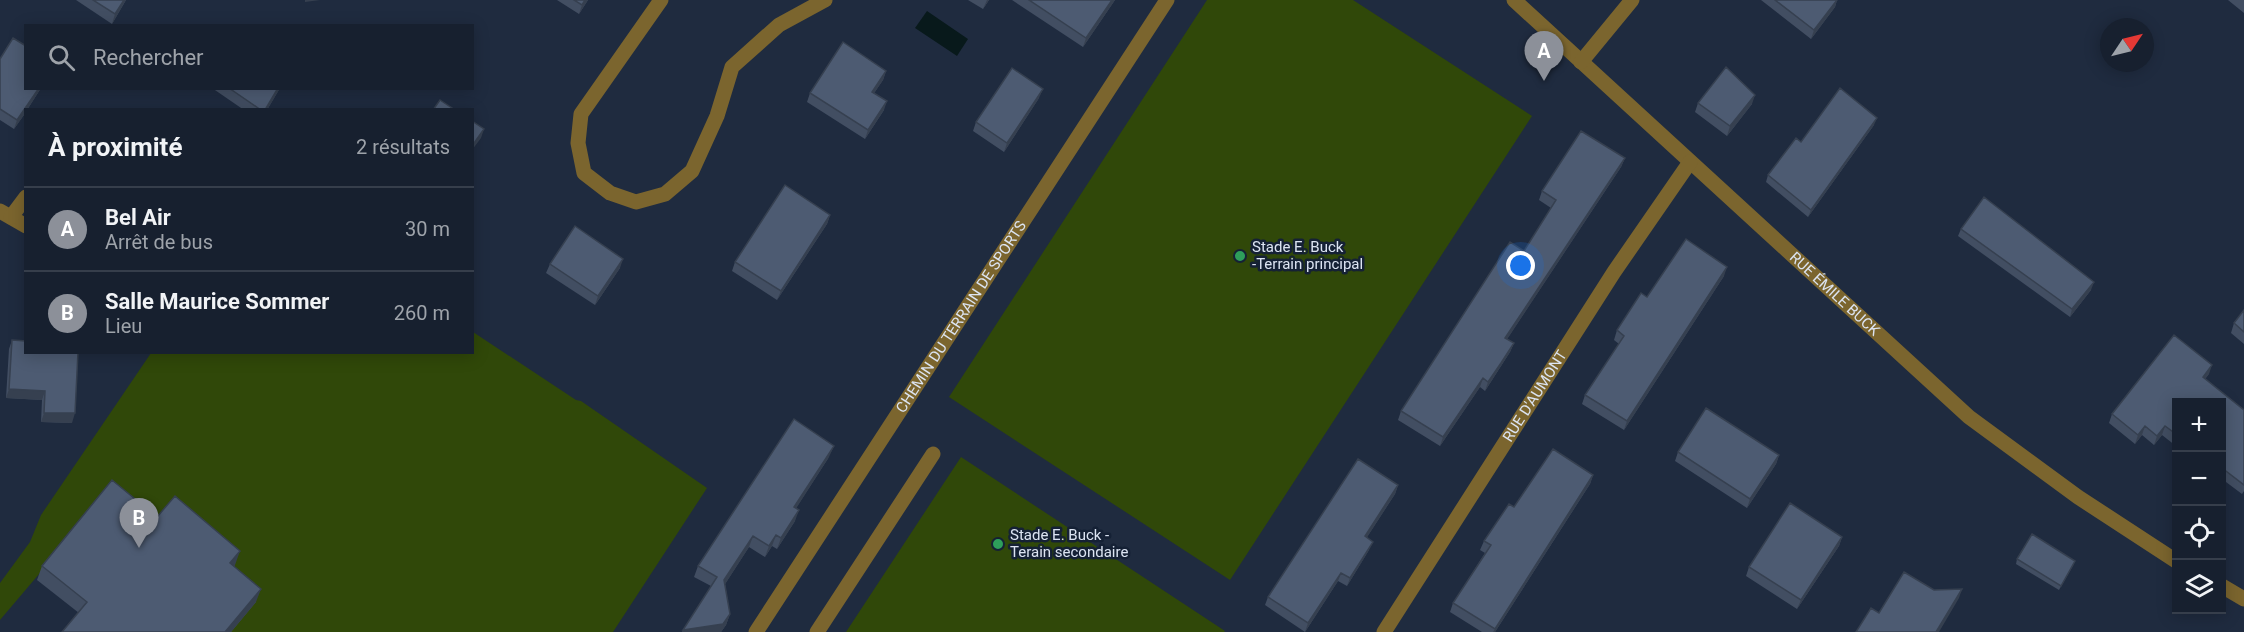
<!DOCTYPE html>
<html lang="fr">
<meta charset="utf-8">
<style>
:root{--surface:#17202f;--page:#242d3b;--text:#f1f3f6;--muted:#9ea3aa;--line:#363e4b;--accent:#8c9099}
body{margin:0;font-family:Roboto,sans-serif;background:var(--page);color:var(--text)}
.controls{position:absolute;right:18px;bottom:18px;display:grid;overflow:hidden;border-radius:0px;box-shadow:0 3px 15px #0003}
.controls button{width:54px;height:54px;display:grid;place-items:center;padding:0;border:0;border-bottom:2px solid var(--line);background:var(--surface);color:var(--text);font:30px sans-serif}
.compass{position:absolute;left:2100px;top:18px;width:54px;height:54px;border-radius:50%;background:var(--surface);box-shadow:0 3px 15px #0003;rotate:55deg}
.you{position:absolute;left:1521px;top:266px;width:21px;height:21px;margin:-15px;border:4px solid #fff;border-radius:50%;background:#1a73e8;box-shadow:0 0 0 9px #1a73e833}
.badge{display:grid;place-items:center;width:39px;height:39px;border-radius:50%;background:var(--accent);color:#fff;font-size:20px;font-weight:700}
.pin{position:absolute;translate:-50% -50px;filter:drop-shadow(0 2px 3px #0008)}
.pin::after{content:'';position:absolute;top:32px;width:21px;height:18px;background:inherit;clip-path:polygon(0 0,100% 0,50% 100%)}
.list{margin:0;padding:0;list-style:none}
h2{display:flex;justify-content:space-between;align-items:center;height:78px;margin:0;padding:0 24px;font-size:26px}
h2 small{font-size:20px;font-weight:400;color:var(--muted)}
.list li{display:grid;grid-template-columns:39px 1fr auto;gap:18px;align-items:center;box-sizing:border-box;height:84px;padding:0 24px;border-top:2px solid var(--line)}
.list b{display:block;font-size:22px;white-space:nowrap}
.list p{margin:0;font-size:20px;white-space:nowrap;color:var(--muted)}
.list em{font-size:20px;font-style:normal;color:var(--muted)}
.icon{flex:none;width:33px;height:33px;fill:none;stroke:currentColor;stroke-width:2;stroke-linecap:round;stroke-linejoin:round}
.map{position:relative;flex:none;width:2244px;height:632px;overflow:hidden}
.search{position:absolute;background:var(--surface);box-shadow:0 3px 15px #0003;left:24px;top:24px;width:450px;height:66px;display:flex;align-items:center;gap:15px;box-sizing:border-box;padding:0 21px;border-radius:0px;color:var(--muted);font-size:22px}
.panel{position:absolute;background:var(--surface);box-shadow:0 3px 15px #0003;left:24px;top:108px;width:450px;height:246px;border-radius:0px}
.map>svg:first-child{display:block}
.green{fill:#304809}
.water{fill:#08191b}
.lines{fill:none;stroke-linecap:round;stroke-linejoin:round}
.minor{stroke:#7b652e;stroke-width:15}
.wall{fill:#424e62}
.shaded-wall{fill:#364050}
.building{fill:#4d5b72;stroke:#364050;stroke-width:1.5}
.leisure-dot{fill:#2e9e5b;stroke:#152135;stroke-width:2}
.labels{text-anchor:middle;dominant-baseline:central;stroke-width:5;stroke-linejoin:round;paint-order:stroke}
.poi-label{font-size:15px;fill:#dce4f2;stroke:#152135;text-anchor:start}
.street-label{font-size:15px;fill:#dce4f2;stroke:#152135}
</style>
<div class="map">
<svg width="2244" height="632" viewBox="0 0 2244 632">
<rect width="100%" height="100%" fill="#1f2b3f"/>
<!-- green -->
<path class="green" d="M1207,0H1353L1532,116L1230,580L949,397Z
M473,332L576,400L581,401L707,488L613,632H231L152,531L107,494L0,620V583L30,542L41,515L151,353L472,352Z
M961,457L1225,631L1224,632H846Z"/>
<!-- water -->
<path class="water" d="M927,11L968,39L957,56L915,28Z"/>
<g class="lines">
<!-- minor -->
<g class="minor">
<path d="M661,0L581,114L578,143L584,173L610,193L636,202L665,194L692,171L717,116L732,67L779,25L825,0"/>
<path id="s1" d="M1514,0L1969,417L2078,497L2176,561"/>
<path d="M1581,62L1632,0"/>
<path d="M0,211L26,226"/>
<path d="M11,217L26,197"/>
<path d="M2222,586L2244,599"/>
<path id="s2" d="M756,632L1167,0"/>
<path d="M817,632L933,454"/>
<path id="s3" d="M1384,632L1614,272L1690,162"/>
</g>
</g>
<!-- wall -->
<path class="wall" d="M76,0H126L112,24Z
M557,0H588L579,14Z
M968,0H989L983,9Z
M1012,0H1115L1083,47Z
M1761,0H1837L1835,7L1811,39Z
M2228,0H2244V13Z
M0,59L26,88H41L27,110H26V112L14,129L0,120Z
M886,71L883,80L874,93L884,110L865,139L807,102L810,93Z
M212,88H280L267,110H244Z
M1039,98L1004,152L973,131L976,122Z
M1698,103L1752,104L1727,136L1695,112Z
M1874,125L1808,217L1766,182L1768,175L1801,142Z
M1625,158L1621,167L1507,339L1514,343L1510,352L1485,391L1480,387L1440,446L1398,420L1401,411L1524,251L1551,208L1539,200L1542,191Z
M830,215L827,224L777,300L732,271L735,262Z
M1961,229L2091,290L2070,317L1958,236Z
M550,264L620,268L595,305L546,273Z
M1724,276L1624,430L1582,404L1585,395L1619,344L1614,340L1617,330L1647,297Z
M2244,310V344L2231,333L2234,323Z
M12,340L72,423L41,422L42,400L6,398L9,349Z
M2209,374L2205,379L2244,410V491L2242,494L2222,479V402H2176V446L2162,435L2154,445L2142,435L2135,444L2109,423L2112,414Z
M1678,452L1779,455L1776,464L1747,508L1675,461Z
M829,457L796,508L795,521L777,549L772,546L765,557L749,547L725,584L730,614L726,625L721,632H682L711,586L694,577L698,566Z
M1593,475L1590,484L1495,632H1482L1450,612L1453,603L1485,553L1480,550L1484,541L1514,507Z
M1398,485L1395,494L1367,537L1369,550L1347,586L1338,581L1305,632L1265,605L1268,597Z
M1842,537L1839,546L1797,609L1746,576L1749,567Z
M2017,559L2075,561L2059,590L2016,564Z
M235,565L234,566L256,602L231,632H62L79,613L37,580L42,566Z"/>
<!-- shaded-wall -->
<path class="shaded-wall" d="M124,0H126L112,24L115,14Z
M305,0H320L305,2Z
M585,0H588L579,14L582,5Z
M987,0H989L983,9Z
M1112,0H1115L1083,47L1086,38Z
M1837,0L1835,7L1811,39L1814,30Z
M886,71L883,80L869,101L872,92Z
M39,88H41L27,110H26V112L14,129L17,120Z
M278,88H280L267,110H265Z
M1043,89L1039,98L1004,152L1007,143Z
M1755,95L1752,104L1727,136L1730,126Z
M887,101L884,110L865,139L868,130Z
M1877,118L1874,125L1808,217L1811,210Z
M484,129L481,138L472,150V146Z
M1625,158L1621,167L1502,347L1505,338Z
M830,215L827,224L777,300L781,291Z
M623,259L620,268L595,305L598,296Z
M1727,267L1724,276L1624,430L1627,421Z
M2094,282L2091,290L2070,317L2072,309Z
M1514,343L1510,352L1485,391L1488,382Z
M2212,365L2209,374L2199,386L2203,377Z
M1483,378L1480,387L1440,446L1443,437Z
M9,389L45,391L42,400L6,398Z
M44,413H75L72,423L41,422Z
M2145,426L2142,435L2135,444L2138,435Z
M2165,426L2162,435L2154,445L2157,436Z
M834,446L829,457L790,518L794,507Z
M1779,455L1776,464L1747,508L1750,499Z
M1593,475L1590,484L1495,632H1493L1495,629Z
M1398,485L1395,494L1362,545L1365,536Z
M799,510L795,521L777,549L781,538Z
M776,535L772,546L765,557L769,546Z
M753,536L749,547L720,592L724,580Z
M1842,537L1839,546L1797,609L1801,600Z
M1373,542L1369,550L1347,586L1350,578Z
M240,551L235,565L225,577L230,563Z
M2075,561L2073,566L2059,590L2061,586Z
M1341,573L1338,581L1305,632L1308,623Z
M261,589L256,602L231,632H225Z
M1962,589L1959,598L1939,632H1936Z
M730,614L726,625L721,632H682L683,630Z"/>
<!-- building -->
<path class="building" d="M93,0H124L115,14Z
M574,0H585L582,5Z
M1029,0H1112L1086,38Z
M1775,0H1837L1814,30Z
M13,38L26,46V88H39L17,120L0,109V59Z
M843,42L886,71L872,92L887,101L868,130L810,93Z
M1726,67L1755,95L1730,126L1698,103Z
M1012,68L1043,89L1007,143L976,122Z
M229,88H278L265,110H261Z
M1840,88L1877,118L1811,210L1768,175L1796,138L1801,142Z
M440,100L455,110H433Z
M472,121L484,129L472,146Z
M1581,131L1625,158L1505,338L1514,343L1501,363L1488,382L1483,378L1443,437L1401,411L1510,242L1524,251L1556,200L1542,191Z
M785,185L830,215L781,291L735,262Z
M1984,197L2094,282L2072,309L1961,229Z
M575,226L623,259L598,296L550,264Z
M1686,239L1727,267L1627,421L1585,395L1624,336L1617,330L1641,293L1647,297Z
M2244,310V332L2234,323Z
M2174,335L2212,365L2203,377L2244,410V485L2222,468V402H2176V434L2165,426L2157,436L2145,426L2138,435L2112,414Z
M12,340L26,341V352H78L75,413H44L45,391L9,389Z
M1706,408L1779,455L1750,499L1678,452Z
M794,419L834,446L794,507L799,510L781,538L776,535L769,546L753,536L724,580L730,614L723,624L683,630L717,577L698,566Z
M1553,449L1593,475L1495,629L1453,603L1491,545L1484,541L1509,504L1514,507Z
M1358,459L1398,485L1365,536L1373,542L1350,578L1341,573L1308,623L1268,597Z
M112,480L157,517L175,496L240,551L230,563L261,589L225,632H62L87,602L42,566Z
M1790,503L1842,537L1801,600L1749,567Z
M2032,534L2075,561L2061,586L2017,559Z
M1904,572L1934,590L1962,589L1936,632H1856L1871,608L1879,613Z"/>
<!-- markers -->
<g class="leisure-dot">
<circle cx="1240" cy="256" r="6"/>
<circle cx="998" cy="544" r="6"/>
</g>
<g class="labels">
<!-- poi labels -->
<g class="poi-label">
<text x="1252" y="247">Stade E. Buck<tspan x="1252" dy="17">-Terrain principal</tspan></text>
<text x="1010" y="535">Stade E. Buck -<tspan x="1010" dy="17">Terain secondaire</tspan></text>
</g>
<!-- street labels -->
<g class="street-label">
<text stroke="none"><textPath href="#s1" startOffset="435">RUE ÉMILE BUCK</textPath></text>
<text stroke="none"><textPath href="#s2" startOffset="376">CHEMIN DU TERRAIN DE SPORTS</textPath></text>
<text stroke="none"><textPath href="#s3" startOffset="280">RUE D'AUMONT</textPath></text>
</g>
</g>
</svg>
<div class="controls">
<button>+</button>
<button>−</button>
<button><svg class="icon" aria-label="locate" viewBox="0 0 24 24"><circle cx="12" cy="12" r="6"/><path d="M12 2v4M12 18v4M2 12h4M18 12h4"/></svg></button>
<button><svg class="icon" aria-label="layers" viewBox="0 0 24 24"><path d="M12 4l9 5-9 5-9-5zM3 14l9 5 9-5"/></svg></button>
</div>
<svg class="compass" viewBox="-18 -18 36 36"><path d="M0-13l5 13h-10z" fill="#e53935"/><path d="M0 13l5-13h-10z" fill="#9ea3aa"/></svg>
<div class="you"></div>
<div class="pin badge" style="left:1544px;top:81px">A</div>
<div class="pin badge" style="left:139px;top:548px">B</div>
<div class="search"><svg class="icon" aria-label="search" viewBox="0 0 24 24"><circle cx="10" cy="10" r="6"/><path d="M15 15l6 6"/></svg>Rechercher</div>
<section class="panel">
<h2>À proximité<small>2 résultats</small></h2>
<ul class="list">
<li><span class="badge">A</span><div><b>Bel Air</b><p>Arrêt de bus</p></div><em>30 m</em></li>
<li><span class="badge">B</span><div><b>Salle Maurice Sommer</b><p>Lieu</p></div><em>260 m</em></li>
</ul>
</section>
</div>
